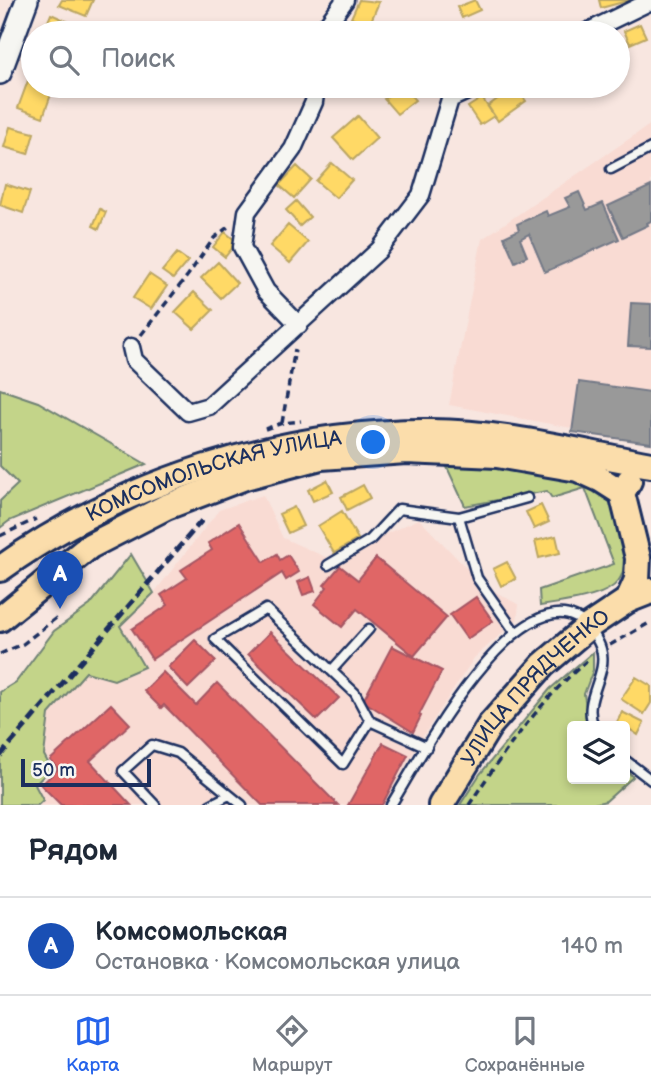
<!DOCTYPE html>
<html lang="ru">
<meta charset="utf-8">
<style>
:root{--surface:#fff;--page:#f6f6f7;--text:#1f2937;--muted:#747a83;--line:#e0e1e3;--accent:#2563eb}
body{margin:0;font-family:"Balsamiq Sans",sans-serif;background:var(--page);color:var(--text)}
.controls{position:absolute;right:21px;bottom:21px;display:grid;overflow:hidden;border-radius:7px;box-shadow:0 4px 10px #0003}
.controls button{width:63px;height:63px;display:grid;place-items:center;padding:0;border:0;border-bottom:2px solid var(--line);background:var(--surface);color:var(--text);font:35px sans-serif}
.scale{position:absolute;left:21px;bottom:18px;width:130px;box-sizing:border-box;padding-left:7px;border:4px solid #1b2f5e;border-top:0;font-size:19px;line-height:24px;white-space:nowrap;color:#1b2f5e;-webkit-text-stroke:5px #f6f6f2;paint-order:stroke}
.you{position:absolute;left:374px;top:443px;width:24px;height:24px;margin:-18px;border:5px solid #fff;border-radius:50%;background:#1a73e8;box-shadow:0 0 0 10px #1a73e833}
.badge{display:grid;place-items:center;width:46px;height:46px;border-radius:50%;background:var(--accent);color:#fff;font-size:23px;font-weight:700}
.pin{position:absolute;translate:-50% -58px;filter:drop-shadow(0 2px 4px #0008)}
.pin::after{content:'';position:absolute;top:37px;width:24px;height:21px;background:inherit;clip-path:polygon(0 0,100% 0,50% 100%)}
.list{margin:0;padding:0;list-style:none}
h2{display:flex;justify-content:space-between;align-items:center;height:91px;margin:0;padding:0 28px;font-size:30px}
h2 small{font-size:23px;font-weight:400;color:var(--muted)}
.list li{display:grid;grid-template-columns:46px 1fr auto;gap:21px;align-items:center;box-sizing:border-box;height:98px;padding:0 28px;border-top:2px solid var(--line)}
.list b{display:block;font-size:26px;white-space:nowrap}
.list p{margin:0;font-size:23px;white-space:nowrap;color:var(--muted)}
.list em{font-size:23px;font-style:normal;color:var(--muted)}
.icon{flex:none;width:38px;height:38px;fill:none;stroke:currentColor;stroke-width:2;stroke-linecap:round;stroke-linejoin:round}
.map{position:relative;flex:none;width:651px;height:805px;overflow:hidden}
.search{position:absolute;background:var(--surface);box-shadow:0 4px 10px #0003;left:21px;right:21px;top:21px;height:77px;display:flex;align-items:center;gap:18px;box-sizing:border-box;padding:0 24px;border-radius:38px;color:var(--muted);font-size:26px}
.sheet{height:189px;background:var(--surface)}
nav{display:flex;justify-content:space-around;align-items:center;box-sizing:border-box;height:98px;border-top:2px solid var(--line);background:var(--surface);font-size:19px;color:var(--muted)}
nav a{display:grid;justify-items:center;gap:4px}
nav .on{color:var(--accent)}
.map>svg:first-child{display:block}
.built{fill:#f9dbd3}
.green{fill:#c3d489;stroke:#6f8274;stroke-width:2}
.homes{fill:#ffd966;stroke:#bba664;stroke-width:2}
.shops{fill:#e06666;stroke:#a55664;stroke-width:2}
.industry{fill:#999;stroke:#737987;stroke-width:2}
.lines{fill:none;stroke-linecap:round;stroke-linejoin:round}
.service-casing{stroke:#1b2f5e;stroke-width:13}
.minor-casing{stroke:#1b2f5e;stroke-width:21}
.secondary-casing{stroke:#1b2f5e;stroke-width:26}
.primary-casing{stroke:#1b2f5e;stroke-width:30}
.path{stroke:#1b2f5e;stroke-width:3.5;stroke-dasharray:7 5;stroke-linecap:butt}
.service{stroke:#f6f6f2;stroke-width:8}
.minor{stroke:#f6f6f2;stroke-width:16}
.secondary{stroke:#f6f6f2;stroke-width:21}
.primary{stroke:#fbddab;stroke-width:24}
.rail{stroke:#1b2f5e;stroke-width:5;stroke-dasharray:10 5;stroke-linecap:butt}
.labels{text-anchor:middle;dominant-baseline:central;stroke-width:7;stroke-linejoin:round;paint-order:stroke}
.street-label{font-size:21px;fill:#1b2f5e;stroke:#f6f6f2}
</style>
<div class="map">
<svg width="651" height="805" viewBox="0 0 651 805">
<rect width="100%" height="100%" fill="#f8e6e0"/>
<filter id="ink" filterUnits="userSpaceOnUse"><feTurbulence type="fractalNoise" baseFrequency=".0143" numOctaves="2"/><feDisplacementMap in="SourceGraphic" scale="14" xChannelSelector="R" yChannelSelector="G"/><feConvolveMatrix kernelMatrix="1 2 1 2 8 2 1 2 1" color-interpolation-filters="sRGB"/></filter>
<g filter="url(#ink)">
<!-- built -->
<path class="built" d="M651,124V443L449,405L482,239Z
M263,495L283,538L330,559L419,519L482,584L519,605L517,620L474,658L423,736L384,805H38L43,800L35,785L51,768L44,756L49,714L86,672L114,680L120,626L154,593L219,510Z"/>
<!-- green -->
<path class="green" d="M0,389L38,402L146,464L9,521L0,528V501L18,484L0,466Z
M446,465L515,468L584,483L611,498C639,587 627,593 540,606L539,590L614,564L585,488L552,498L547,491L465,506Z
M131,554L154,593L120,626L144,667L114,680L86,672L49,714L44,755L51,768L35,785L43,800L38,805H0V692L16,682L54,631L90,605Z
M593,652V670L584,694L589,726H572V779H625V768L633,777L606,801L589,805H460L480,774L550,689Z"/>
<!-- homes -->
<path class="homes" d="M62,0H93L86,16L59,5Z
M359,0L379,2L369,26L351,18Z
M475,0L480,10L462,18L457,7Z
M599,0H631L601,8Z
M51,14L71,23L66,33H50L44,31Z
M640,24L646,37L630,44L624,31Z
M29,78L33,79V86H54L43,117L18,108Z
M400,86H403L415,100L397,114L384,99Z
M515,86L526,101L498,121L488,106Z
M482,98L494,116L480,125L468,107Z
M358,116L377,138L353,160L333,138Z
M10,127L34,133L28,154L4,147Z
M332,163L352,180L336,198L316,181Z
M297,166L311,179L294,198L279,185Z
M5,184L30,192L23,213L0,205Z
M296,201L310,217L300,226L286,210Z
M100,209L106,212L99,229L93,226Z
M288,225L308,242L290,263L270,246Z
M225,232L237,242L225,257L213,247Z
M177,253L188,261L173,279L162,271Z
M218,262L237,283L221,298L201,278Z
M149,274L167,286L151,309L133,298Z
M194,292L213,310L194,329L175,312Z
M327,480L333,492L313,501L308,490Z
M363,485L370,498L347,510L341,497Z
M541,505L549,522L534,529L526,512Z
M294,507L303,526L288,533L279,514Z
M342,511L358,539L334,553L318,526Z
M556,536L560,553L539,558L535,541Z
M507,562L516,579L501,586L493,569Z
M636,677L651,686V703L644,714L621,699Z
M622,712L644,723L638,735L625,726L616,724Z"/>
<!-- shops -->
<path class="shops" d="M239,523L264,562L277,554L280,560L288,555L299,572L286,580L282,573L152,659L132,629L168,605L161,595L187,578L181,570L212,550L208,543Z
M376,558L447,617L414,656L357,609L342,627L314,604L327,587L324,585L340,566L358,580Z
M310,577L315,591L303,595L298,582Z
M476,597L493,621L467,639L450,615Z
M270,632L339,698L317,720L248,654Z
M195,640L216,661L188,688L168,667Z
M392,646L442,671L419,715L421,716L413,732L363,701Z
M163,672L196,705L217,683L338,805H262L164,705L161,708L144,691Z
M111,704L130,724L90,761L131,805H61L41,785L58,769L50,760Z
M383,743L408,755L382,805H348Z"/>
<!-- industry -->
<path class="industry" d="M651,186V221L647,223L648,225L623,237L608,206Z
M579,192L587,210L603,203L619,239L545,272L529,234L520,239L527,256L515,262L504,237L519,230L517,224L546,211L548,216L570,207L565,198Z
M631,303L651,304V347L628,346Z
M579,382L651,392V443L572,432Z"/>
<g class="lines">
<!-- service casing -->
<g class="service-casing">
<path id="service" d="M611,169L651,148
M459,517L477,578L515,632
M328,565L370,540L399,509L459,517L527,498
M332,670L369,629
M370,721L343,764L215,639L266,609L355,693L370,721L427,747
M625,760L651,780
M155,805L123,771L152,745L178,753L242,805
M210,805L229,795
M391,805C421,756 500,608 564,614C573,615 586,622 591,629C594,635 599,642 601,649C609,675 581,700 594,726"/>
</g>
<!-- minor casing -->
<g class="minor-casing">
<path id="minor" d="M321,33L345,0
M585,33L651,1
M299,325L266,291L242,247L247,212L293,149L314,102L316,86
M131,347L134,360L188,412L209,406L379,250L421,195L450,99L478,86"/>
</g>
<!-- secondary casing -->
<g class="secondary-casing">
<path id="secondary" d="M0,73L27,0"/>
</g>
<!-- primary casing -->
<g class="primary-casing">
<g id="primary">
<path id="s1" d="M0,569C121,482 281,431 430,432C505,432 578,452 651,465"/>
<path d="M628,600L637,580L638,558L622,493L629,481"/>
<path d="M0,619L90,546L166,507L245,477L321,457L406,451L497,455L578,469L600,479L622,493"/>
<path id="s2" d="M441,805L490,725L543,665L589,626L628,600L651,591"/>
</g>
</g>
<!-- path -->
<path class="path" d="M141,335L188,275L214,238L228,227
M282,423L295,349
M265,429L282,423L301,421
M0,536L36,519
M610,645L651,622
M0,654L23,644L56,618
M469,805C503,753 541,699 589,659"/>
<!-- service -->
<use href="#service" class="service"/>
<!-- minor -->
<use href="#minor" class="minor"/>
<!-- secondary -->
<use href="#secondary" class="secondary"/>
<!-- primary -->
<use href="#primary" class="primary"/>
<!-- rail -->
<path class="rail" d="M0,756L204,518"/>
</g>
</g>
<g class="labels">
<!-- street labels -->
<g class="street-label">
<text stroke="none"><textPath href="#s1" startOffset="236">КОМСОМОЛЬСКАЯ УЛИЦА</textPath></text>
<text stroke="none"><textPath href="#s2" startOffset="152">УЛИЦА ПРЯДЧЕНКО</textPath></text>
</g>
</g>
</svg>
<div class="controls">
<button><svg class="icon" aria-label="layers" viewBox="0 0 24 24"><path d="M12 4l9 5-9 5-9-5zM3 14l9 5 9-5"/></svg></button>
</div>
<div class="scale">50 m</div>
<div class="you"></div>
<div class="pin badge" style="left:60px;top:609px;background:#1a4fb4">A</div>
<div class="search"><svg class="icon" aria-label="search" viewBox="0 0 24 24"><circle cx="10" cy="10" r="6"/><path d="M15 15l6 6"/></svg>Поиск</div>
</div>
<section class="sheet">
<h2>Рядом<small></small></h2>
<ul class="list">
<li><span class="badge" style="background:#1a4fb4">A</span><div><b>Комсомольская</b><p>Остановка · Комсомольская улица</p></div><em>140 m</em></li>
</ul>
</section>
<nav>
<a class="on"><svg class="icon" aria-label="map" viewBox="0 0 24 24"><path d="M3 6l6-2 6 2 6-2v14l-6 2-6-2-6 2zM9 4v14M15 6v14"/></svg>Карта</a>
<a><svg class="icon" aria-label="directions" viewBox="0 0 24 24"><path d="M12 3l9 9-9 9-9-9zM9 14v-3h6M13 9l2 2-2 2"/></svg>Маршрут</a>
<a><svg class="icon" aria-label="saved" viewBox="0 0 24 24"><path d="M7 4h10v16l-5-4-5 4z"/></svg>Сохранённые</a>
</nav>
